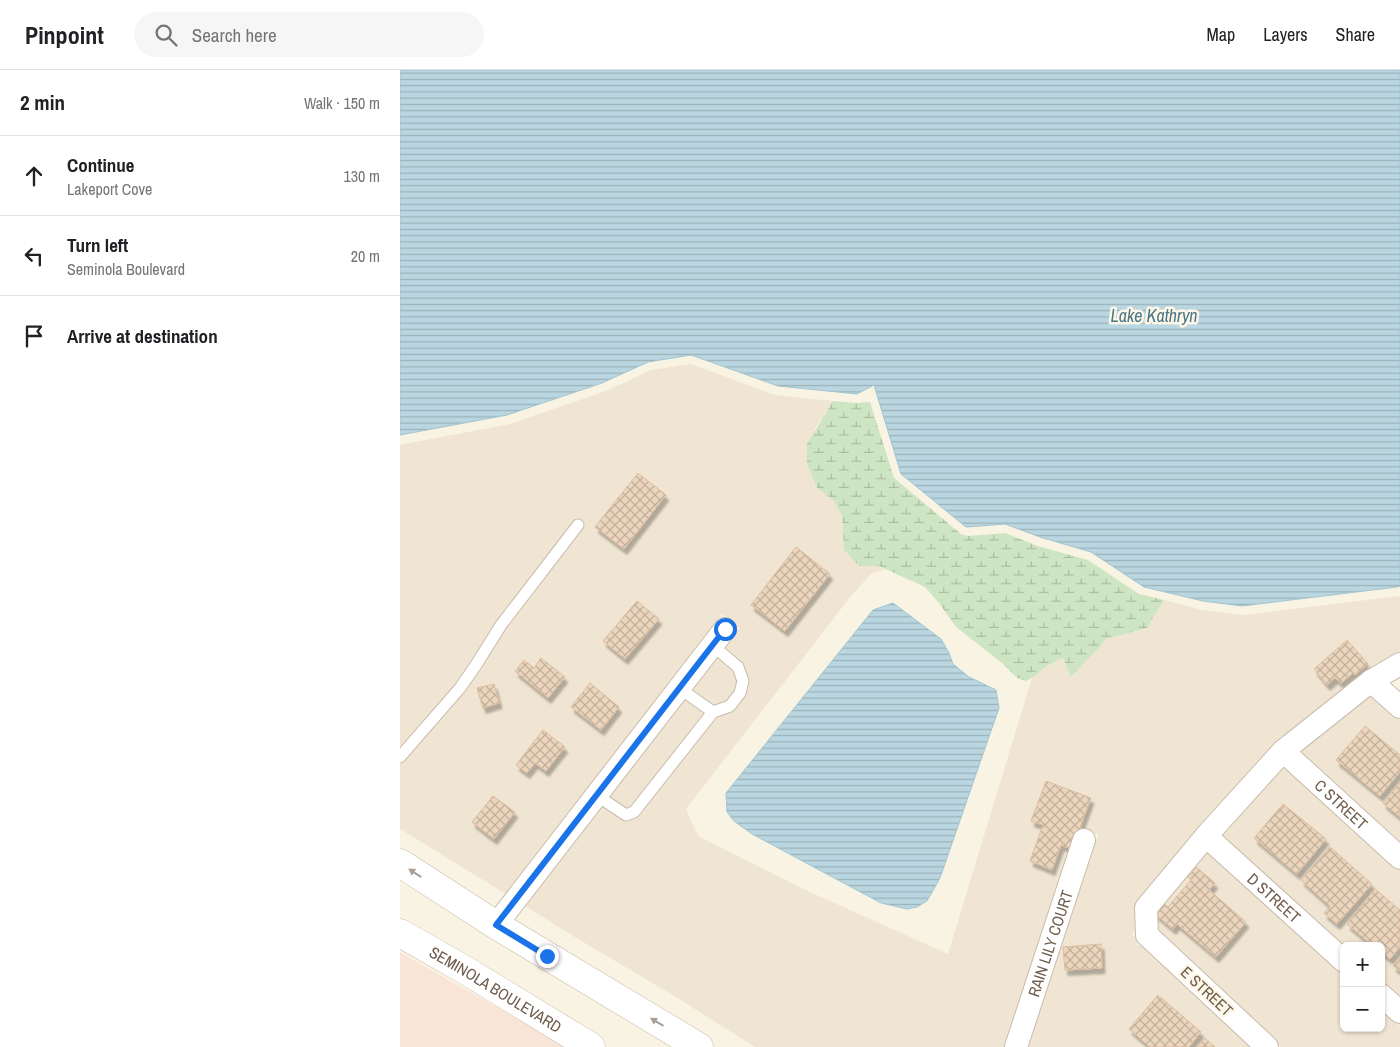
<!DOCTYPE html>
<meta charset="utf-8">
<style>
:root{--surface:#fff;--page:#f6f6f6;--text:#202124;--muted:#757577;--line:#e0e0e0}
body{margin:0;font-family:"Archivo Narrow",sans-serif;background:var(--page);color:var(--text)}
.controls{position:absolute;right:15px;bottom:15px;display:grid;overflow:hidden;border-radius:8px;box-shadow:0 1px 4px #0004}
.controls button{width:45px;height:45px;display:grid;place-items:center;padding:0;border:0;border-bottom:1px solid var(--line);background:var(--surface);color:var(--text);font:25px sans-serif}
.stop{position:absolute;width:15px;height:15px;margin:-11px;border:4px solid #1a73e8;border-radius:50%;background:#fff}
.stop.end{background:#1a73e8;border-color:#fff;box-shadow:0 1px 5px #0008}
.list{margin:0;padding:0;list-style:none}
h2{display:flex;justify-content:space-between;align-items:center;height:65px;margin:0;padding:0 20px;font-size:21px}
h2 small{font-size:16px;font-weight:400;color:var(--muted)}
.list li{display:grid;grid-template-columns:32px 1fr auto;gap:15px;align-items:center;box-sizing:border-box;height:80px;padding:0 20px;border-top:1px solid var(--line)}
.list b{display:block;font-size:19px;white-space:nowrap}
.list p{margin:0;font-size:16px;white-space:nowrap;color:var(--muted)}
.list em{font-size:16px;font-style:normal;color:var(--muted)}
.icon{flex:none;width:28px;height:28px;fill:none;stroke:currentColor;stroke-width:2;stroke-linecap:round;stroke-linejoin:round}
.map{position:relative;flex:none;width:1000px;height:977px;overflow:hidden}
header{display:flex;align-items:center;gap:30px;box-sizing:border-box;height:70px;padding:0 25px;background:var(--surface);border-bottom:1px solid var(--line)}
header strong{font-size:24px}
nav{display:flex;gap:28px;margin-inline-start:auto;font-size:18px}
.search{width:350px;height:45px;background:var(--page);display:flex;align-items:center;gap:12px;box-sizing:border-box;padding:0 18px;border-radius:28px;color:var(--muted);font-size:19px}
main{display:flex}
aside{flex:1;background:var(--surface)}
.map>svg:first-child{display:block}
.residential{fill:#f0e5d2}
.commercial{fill:#f9e5d8}
.wetland{fill:url(#wetland-marsh)}
.water{fill:url(#water-rules);stroke:#a1c5d1}
.building{fill:url(#building-cross-hatch);stroke:#ddbd9f;filter:url(#shadow)}
.lines{fill:none;stroke-linecap:round;stroke-linejoin:round}
.lane-casing{stroke:#c9bbab;stroke-width:13}
.street-casing{stroke:#c9bbab;stroke-width:24}
.secondary-casing{stroke:#ccbca9;stroke-width:29}
.lane{stroke:#fff;stroke-width:11}
.street{stroke:#fff;stroke-width:22}
.secondary{stroke:#fff;stroke-width:28}
.oneway{fill:#a99d94}
.route{stroke:#1a73e8;stroke-width:6}
.labels{text-anchor:middle;dominant-baseline:central;stroke-width:5;stroke-linejoin:round;paint-order:stroke}
.street-label{font-size:16px;fill:#6f5c4c;stroke:#fdf7e9}
.water-label{font-size:18px;font-style:italic;fill:#4c7787;stroke:#fdf7e9}
</style>
<header>
<strong>Pinpoint</strong>
<div class="search"><svg class="icon" aria-label="search" viewBox="0 0 24 24"><circle cx="10" cy="10" r="6"/><path d="M15 15l6 6"/></svg>Search here</div>
<nav><a>Map</a><a>Layers</a><a>Share</a></nav>
</header>
<main>
<aside>
<h2>2 min<small>Walk · 150 m</small></h2>
<ul class="list">
<li><svg class="icon" aria-label="ahead" viewBox="0 0 24 24"><path d="M12 20V5M6 11l6-6 6 6"/></svg><div><b>Continue</b><p>Lakeport Cove</p></div><em>130 m</em></li>
<li><svg class="icon" aria-label="left" viewBox="0 0 24 24"><path d="M17 20v-9H6M10 6l-5 5 5 5"/></svg><div><b>Turn left</b><p>Seminola Boulevard</p></div><em>20 m</em></li>
<li><svg class="icon" aria-label="arrive" viewBox="0 0 24 24"><path d="M6 21V4h12l-3 4 3 4H6"/></svg><div><b>Arrive at destination</b></div></li>
</ul>
</aside>
<div class="map">
<svg width="1000" height="977" viewBox="0 0 1000 977">
<defs>
<pattern id="wetland-marsh" width="20" height="14" patternUnits="userSpaceOnUse" patternTransform="scale(1.25)"><rect width="20" height="14" fill="#cee5c3"/><path d="M1 5h8M5 5V1M11 12h8M15 12V8" fill="none" stroke="#abbda1"/></pattern>
<pattern id="water-rules" width="6" height="5" patternUnits="userSpaceOnUse" patternTransform="scale(1.25)"><rect width="6" height="5" fill="#bad7e1"/><path d="M0 2.5h6" fill="none" stroke="#9bb2b9"/></pattern>
<pattern id="building-cross-hatch" width="8" height="8" patternUnits="userSpaceOnUse" patternTransform="scale(1.25)"><rect width="8" height="8" fill="#ecd5bd"/><path d="M0 0l8 8M0 8l8-8" fill="none" stroke="#c3b09c"/></pattern>
<filter id="shadow"><feDropShadow dx="3" dy="5.5" stdDeviation="1" flood-color="#0004"/></filter>
</defs>
<rect width="100%" height="100%" fill="#f9f3e3"/>
<!-- residential -->
<path class="residential" d="M291,294L375,325L433,331L414,360L417,418L433,430L442,446L444,480L459,496H479L485,499L471,504L451,526L286,739L298,766L401,818L548,884L632,608L645,597L663,588L671,606L707,569L747,558L764,530L802,540L844,545L1000,526V581L971,597L969,596L963,602L882,667L881,666L791,765L737,830L735,837L736,860L732,864L737,869V875H744L852,977H628L698,765L678,756L604,977H355L271,924L178,869L125,836L339,558L322,544L106,824L0,759V375L110,354L206,321L251,300Z
M971,625L1000,650V774L899,682Z
M884,696L1000,801V929L981,912V876H944L821,766Z
M808,781L944,905V958H981V939L1000,956V977H881L758,861L757,842Z"/>
<!-- commercial -->
<path class="commercial" d="M0,882L8,887L166,977H0Z"/>
<!-- wetland -->
<path class="wetland" d="M433,331L457,333L470,332L494,408L561,464L568,466L605,463L638,476L688,490L739,524L764,530L747,558L707,569L671,607L663,588L645,597L635,606L626,611L617,608L602,593L556,557L539,533L525,517L479,496H459L444,480L442,446L433,430L417,418L407,394V374Z"/>
<!-- water -->
<path class="water" d="M0,0H1000V516L997,517L842,536L803,531L744,517L691,482L640,467L605,454L566,457L501,404L474,315L457,324L378,316L291,285L248,292L202,313L107,345L0,365Z
M493,533L541,569L549,583L553,594L569,607L596,620L599,638L540,808L527,831L517,837L507,839L481,833L352,764L334,751L327,742L326,723L473,540Z"/>
<!-- building -->
<path class="building" d="M238,403L266,425L224,479L195,457Z
M396,477L430,504L385,561L351,535Z
M237,531L259,549L225,589L203,571Z
M947,570L968,594L955,605L953,603L941,613L935,608L927,615L914,599Z
M141,588L165,607L148,628L115,601L124,590L134,598Z
M190,613L219,637L201,660L171,637Z
M94,614L99,633L83,638L77,618Z
M965,656L1000,685V702L980,726L936,690Z
M143,660L165,677L146,701L135,693L127,703L116,695Z
M646,711L691,728L672,779L661,775L652,800L630,791L643,755L631,751Z
M1000,712V747L983,733Z
M93,726L115,742L94,769L72,752Z
M883,734L926,769L897,804L854,768Z
M930,777L972,814L937,854L924,843L930,836L901,810Z
M796,797L815,813L809,820L846,852L816,887L777,854L773,859L754,843L763,833L768,837L791,810L788,807Z
M975,819L1000,840V877L990,889L981,882V876H973L947,854Z
M701,874L702,898L665,900L663,877Z
M1000,888V901L993,896Z
M758,925L801,962L789,977H750L729,959Z
M805,968L815,977H797Z"/>
<g class="lines">
<!-- lane casing -->
<g class="lane-casing">
<path id="lane" d="M279,618L313,642
M0,687L60,618L76,595L101,555L178,455
M196,725L226,745L234,742L313,642L330,636L340,623L343,611L338,597L312,575"/>
</g>
<!-- street casing -->
<g class="street-casing">
<g id="street">
<path d="M971,611L1000,637"/>
<path id="s1" d="M883,681L1000,788"/>
<path id="s2" d="M806,766L944,891"/>
<path d="M96,855L325,559"/>
<path d="M981,925L1000,942"/>
<path id="s3" d="M616,977L684,770"/>
<path d="M867,977L747,865L746,838L806,766L883,681L971,611L1000,594"/>
</g>
</g>
<!-- secondary casing -->
<g class="secondary-casing">
<g id="secondary">
<path d="M0,793L96,855L299,977"/>
<path id="s4" d="M0,863L65,900L191,977"/>
</g>
</g>
<!-- lane -->
<use href="#lane" class="lane"/>
<!-- street -->
<use href="#street" class="street"/>
<!-- secondary -->
<use href="#secondary" class="secondary"/>
</g>
<!-- one-way arrows -->
<defs><path id="oneway-solid" d="M-6-.8H1V-3.2L6.5 0L1 3.2V.8H-6Z" transform="scale(1.25)"/></defs>
<g class="oneway">
<use href="#oneway-solid" transform="translate(15 803) rotate(-147)"/>
<use href="#oneway-solid" transform="translate(257 952) rotate(-149)"/>
</g>
<g class="lines">
<!-- route -->
<path class="route" d="M147,886L96,855L325,559"/>
</g>
<g class="labels">
<!-- street labels -->
<g class="street-label">
<text stroke="none"><textPath href="#s1" startOffset="79">C STREET</textPath></text>
<text stroke="none"><textPath href="#s2" startOffset="92">D STREET</textPath></text>
<text stroke="none"><textPath href="#s3" startOffset="109">RAIN LILY COURT</textPath></text>
<text stroke="none"><textPath href="#s4" startOffset="111">SEMINOLA BOULEVARD</textPath></text>
<text transform="translate(807 921) rotate(43)">E STREET</text>
</g>
<!-- water labels -->
<g class="water-label">
<text x="754" y="245">Lake Kathryn</text>
</g>
</g>
</svg>
<div class="controls">
<button>+</button>
<button>−</button>
</div>
<div class="stop" style="left:325px;top:559px"></div>
<div class="stop end" style="left:147px;top:886px"></div>
</div>
</main>
